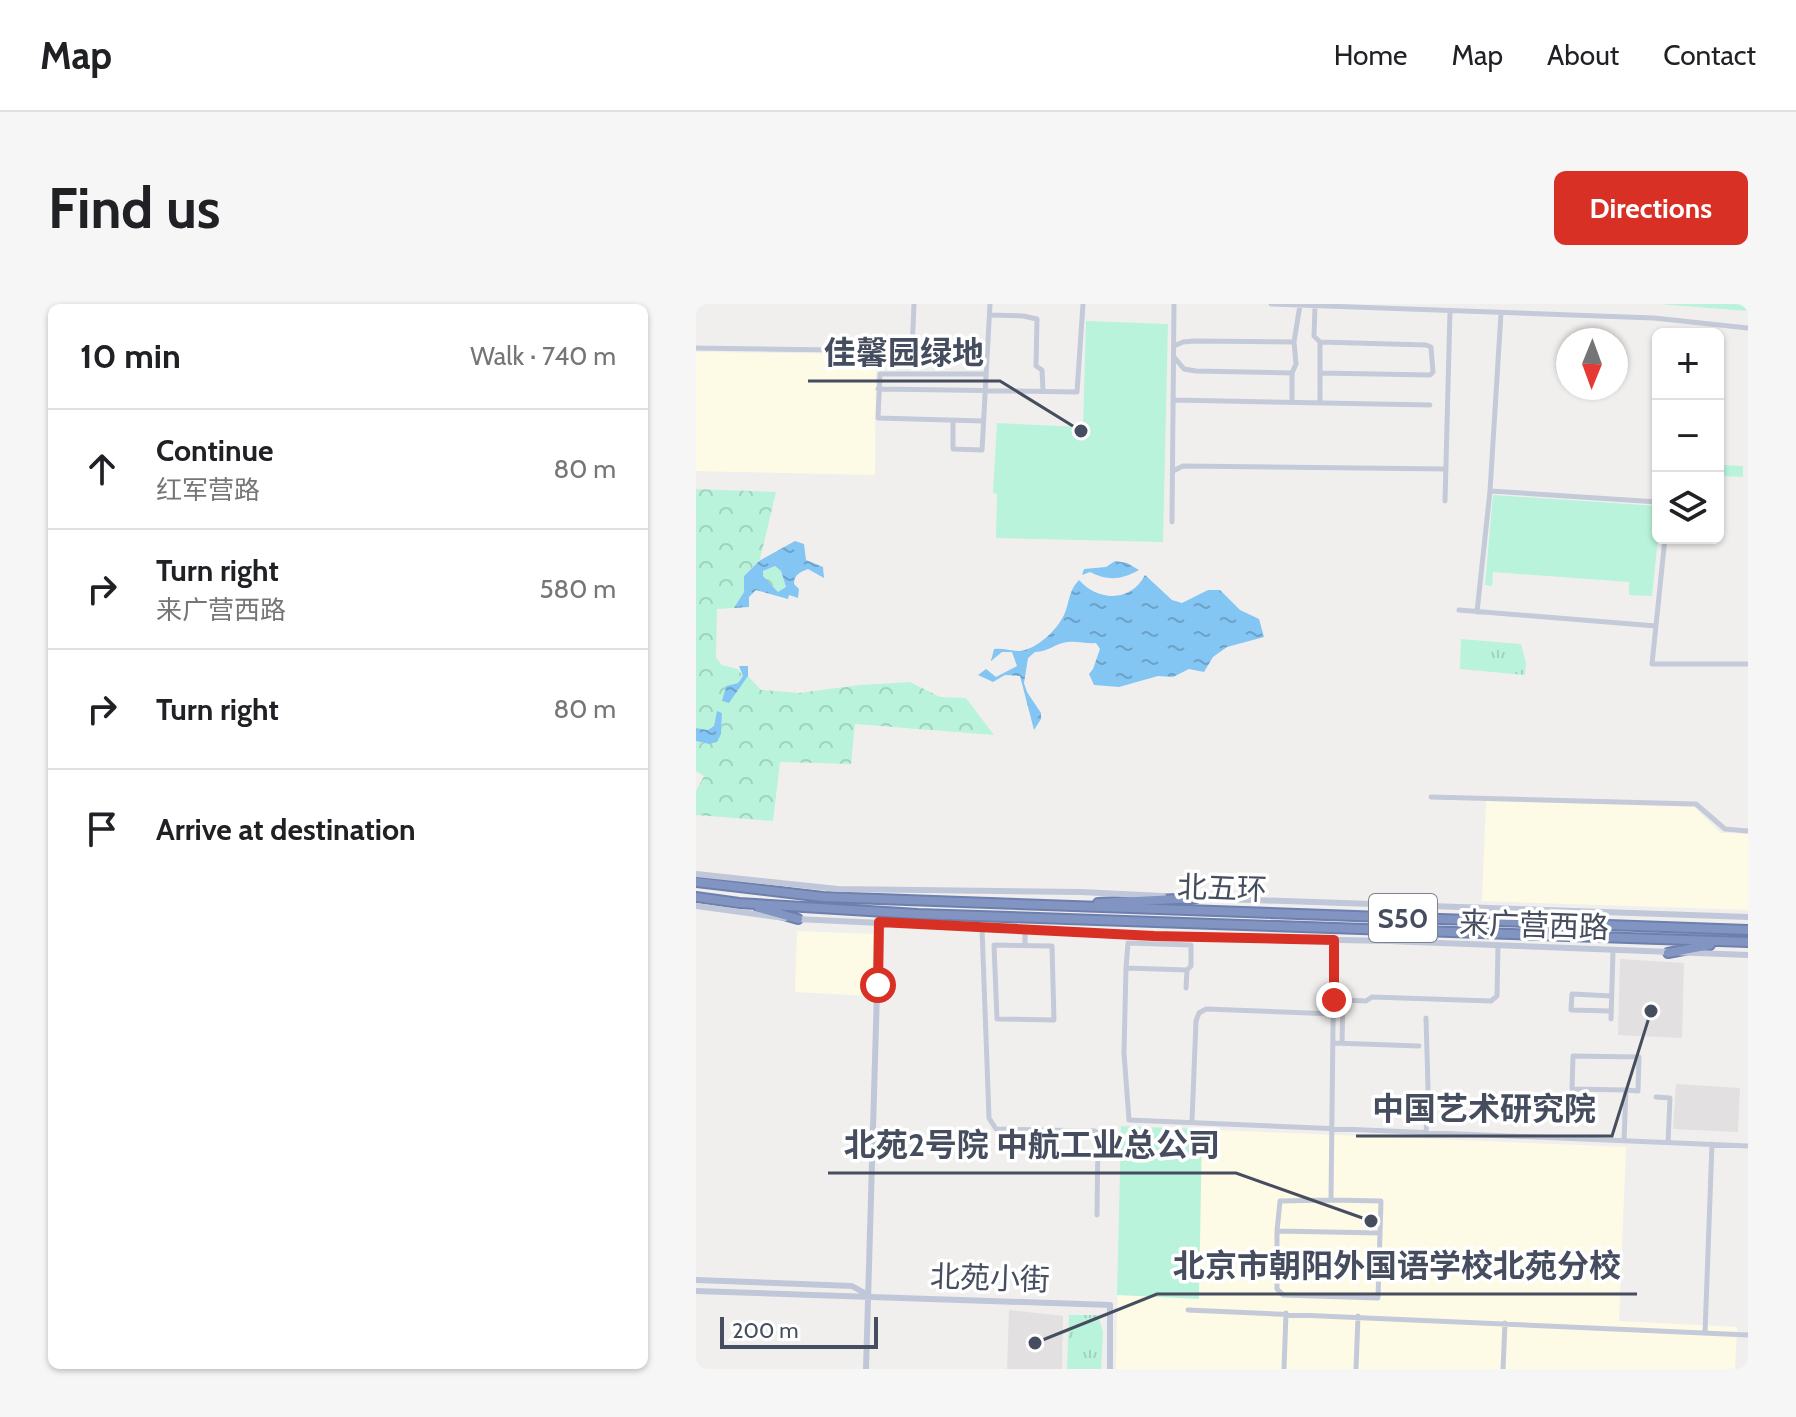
<!DOCTYPE html>
<meta charset="utf-8">
<style>
:root{--surface:#fff;--page:#f6f6f6;--text:#202124;--muted:#757577;--line:#e0e0e0;--accent:#d93025}
body{margin:0;font-family:Cabin,"Noto Sans SC",sans-serif;background:var(--page);color:var(--text)}
.controls{position:absolute;right:24px;top:24px;display:grid;overflow:hidden;border-radius:12px;box-shadow:0 2px 6px #0004}
.controls button{width:72px;height:72px;display:grid;place-items:center;padding:0;border:0;border-bottom:2px solid var(--line);background:var(--surface);color:var(--text);font:40px sans-serif}
.compass{position:absolute;left:860px;top:24px;width:72px;height:72px;border-radius:50%;background:var(--surface);box-shadow:0 2px 6px #0004;rotate:181deg}
.scale{position:absolute;left:24px;bottom:20px;width:158px;box-sizing:border-box;padding-left:8px;border:4px solid #454d5e;border-top:0;font-size:22px;line-height:28px;white-space:nowrap;color:#454d5e;-webkit-text-stroke:6px #fff;paint-order:stroke}
.stop{position:absolute;width:24px;height:24px;margin:-18px;border:6px solid #d93025;border-radius:50%;background:#fff}
.stop.end{background:#d93025;border-color:#fff;box-shadow:0 2px 8px #0008}
.list{margin:0;padding:0;list-style:none}
h2{display:flex;justify-content:space-between;align-items:center;height:104px;margin:0;padding:0 32px;font-size:34px}
h2 small{font-size:26px;font-weight:400;color:var(--muted)}
.list li{display:grid;grid-template-columns:52px 1fr auto;gap:24px;align-items:center;box-sizing:border-box;height:120px;padding:0 32px;border-top:2px solid var(--line)}
.list b{display:block;font-size:30px;white-space:nowrap}
.list p{margin:0;font-size:26px;white-space:nowrap;color:var(--muted)}
.list em{font-size:26px;font-style:normal;color:var(--muted)}
.icon{flex:none;width:44px;height:44px;fill:none;stroke:currentColor;stroke-width:2;stroke-linecap:round;stroke-linejoin:round}
.map{position:relative;flex:none;width:1052px;height:1065px;overflow:hidden;border-radius:12px}
header{display:flex;align-items:center;gap:48px;box-sizing:border-box;height:112px;padding:0 40px;background:var(--surface);border-bottom:2px solid var(--line)}
header strong{font-size:38px}
nav{display:flex;gap:44px;margin-inline-start:auto;font-size:28px}
.intro{display:flex;align-items:center;justify-content:space-between;box-sizing:border-box;height:192px;padding:0 48px}
h1{margin:0;font-size:56px}
.button{padding:20px 36px;border-radius:12px;background:var(--accent);color:#fff;font-size:28px;font-weight:700}
main{display:flex;gap:48px;padding:0 48px}
aside{flex:1;background:var(--surface);border-radius:12px;box-shadow:0 2px 6px #0004}
.map>svg:first-child{display:block}
.commercial{fill:#fdfbe6}
.education{fill:#e2e0e0}
.green{fill:#b9f3db}
.forest{fill:url(#forest-crowns)}
.park{fill:url(#park-tufts)}
.water{fill:url(#water-ripples);fill-rule:evenodd}
.lines{fill:none;stroke-linecap:round;stroke-linejoin:round}
.highway-casing{stroke:#6d7fad;stroke-width:12}
.street{stroke:#c4cad8;stroke-width:5}
.secondary{stroke:#bfc7d9;stroke-width:6}
.highway{stroke:#8294c2;stroke-width:8}
.route{stroke:#d93025;stroke-width:10}
.labels{text-anchor:middle;dominant-baseline:central;stroke-width:7;stroke-linejoin:round;paint-order:stroke}
.shield{fill:#fff;stroke:#7d828e;stroke-width:2}
.shield-label{font-size:28px;font-weight:bold;fill:#454d5e}
.street-label{font-size:30px;fill:#454d5e;stroke:#fff}
.leader{fill:none;stroke:#454d5e;stroke-width:3}
.callout-dot{fill:#454d5e;stroke:#fff;stroke-width:3}
.callout-label{font-size:32px;text-anchor:middle;font-weight:bold;fill:#454d5e;stroke:#fff;stroke-width:7;stroke-linejoin:round;paint-order:stroke}
</style>
<header>
<strong>Map</strong>
<nav><a>Home</a><a>Map</a><a>About</a><a>Contact</a></nav>
</header>
<div class="intro"><h1>Find us</h1><a class="button">Directions</a></div>
<main>
<aside>
<h2>10 min<small>Walk · 740 m</small></h2>
<ul class="list">
<li><svg class="icon" aria-label="ahead" viewBox="0 0 24 24"><path d="M12 20V5M6 11l6-6 6 6"/></svg><div><b>Continue</b><p>红军营路</p></div><em>80 m</em></li>
<li><svg class="icon" aria-label="right" viewBox="0 0 24 24"><path d="M7 20v-9h11M14 6l5 5-5 5"/></svg><div><b>Turn right</b><p>来广营西路</p></div><em>580 m</em></li>
<li><svg class="icon" aria-label="right" viewBox="0 0 24 24"><path d="M7 20v-9h11M14 6l5 5-5 5"/></svg><div><b>Turn right</b></div><em>80 m</em></li>
<li><svg class="icon" aria-label="arrive" viewBox="0 0 24 24"><path d="M6 21V4h12l-3 4 3 4H6"/></svg><div><b>Arrive at destination</b></div></li>
</ul>
</aside>
<div class="map">
<svg width="1052" height="1065" viewBox="0 0 1052 1065">
<defs>
<pattern id="forest-crowns" width="20" height="18" patternUnits="userSpaceOnUse" patternTransform="scale(2)"><rect width="20" height="18" fill="#b9f3db"/><path d="M2 6a3 3 0 1 1 6 0M12 15a3 3 0 1 1 6 0" fill="none" stroke="#a0d2be"/></pattern>
<pattern id="park-tufts" width="24" height="20" patternUnits="userSpaceOnUse" patternTransform="scale(2)"><rect width="24" height="20" fill="#b9f3db"/><path d="M3 7l-1-3M5 7V3M7 7l1-3M15 17l-1-3M17 17v-4M19 17l1-3" fill="none" stroke="#a0d2be"/></pattern>
<pattern id="water-ripples" width="26" height="14" patternUnits="userSpaceOnUse" patternTransform="scale(2)"><rect width="26" height="14" fill="#83c5f3"/><path d="M2 4q2-2 4 0t4 0M15 11q2-2 4 0t4 0" fill="none" stroke="#6da2c8"/></pattern>
</defs>
<rect width="100%" height="100%" fill="#f1efee"/>
<!-- commercial -->
<path class="commercial" d="M0,48L180,50L179,171L0,167Z
M790,497L998,503L1025,529L1052,530V606L786,597Z
M101,627L178,630L175,692L99,688Z
M425,822L930,843L923,1017L1041,1023L1039,1065H420Z"/>
<!-- education -->
<path class="education" d="M924,655L988,659L986,734L922,731Z
M980,780L1044,784L1042,828L977,825Z
M313,1006L367,1012L366,1065H311Z"/>
<!-- green -->
<path class="green" d="M963,0H1052V7Z
M390,17L472,20L467,238L300,234L301,190L297,189L301,119L387,123Z
M1025,161L1047,162V173L1025,172Z
M797,191L962,202V234L956,292L933,291V278L797,268L796,282L789,281Z
M798,802L824,803V818L798,817Z
M425,822L506,825L503,995L421,991Z"/>
<!-- forest -->
<path class="forest" d="M0,185L80,188L64,255L48,272V288L38,304L21,305L20,354L26,361L42,365L47,372L42,379L30,382L27,397L33,399L52,372L65,386L103,389L164,381L214,378L244,393L270,394L298,431L159,420L155,460L84,458L77,517L0,511V487L8,472L0,467V437L12,440L25,430L26,409L21,408L18,422L13,426L0,424Z
M79,262L85,267L90,284L82,288L67,273V267Z"/>
<!-- park -->
<path class="park" d="M765,335L825,340L830,359L829,371L764,365Z
M373,1011H402L407,1028L405,1065H371Z"/>
<!-- water -->
<path class="water" d="M99,237L108,240L110,256L127,263L128,274L112,265C104,268 98,271 98,280L103,285L102,294L93,291L92,295L60,286L53,293V303L38,304L48,288V272L63,257ZM79,262L85,267L90,283L82,288L67,272V267Z
M419,257L431,259L443,266C425,276 412,277 394,268L386,271L388,265L410,263Z
M449,271L476,296L486,299L512,286H524L544,306L563,315L568,333L531,343L517,353L508,368L493,365L477,373L462,372L423,383L398,381L393,370L397,365L404,345L400,339C391,340 382,337 372,338C359,339 353,348 339,348L332,354L328,379L331,388L345,409V415L338,426L324,372L309,371L297,378L282,371L290,365L300,373L321,362L316,348H306L295,357L298,345C307,344 315,347 324,347C341,345 361,326 368,311C374,298 372,287 383,276C401,297 435,299 449,271Z
M43,362H52V372L33,399L26,397L30,382L42,379L47,372Z
M21,407L26,409L25,430L21,438L13,440L0,437V424L12,426L18,422Z"/>
<g class="lines">
<!-- highway casing -->
<g class="highway-casing">
<path id="highway" d="M0,578L127,593L1052,626
M0,593L43,599L222,610L1052,638
M402,599L500,594
M63,604L102,615
M972,649L1014,641"/>
</g>
<!-- street -->
<path class="street" d="M575,0L958,14L1052,24
M619,2L618,32L624,38L730,41L735,43L737,68L734,71L624,69V38
M294,11L327,12L341,15L340,62L346,66L347,87
M478,42L487,38L498,37L598,38
M0,44L216,47L218,0
M478,53L488,65L500,67L596,69
M624,69V99
M182,85L381,88L387,0
M477,96L734,101
M596,98V69L600,60L598,38L604,1
M287,117L182,114L184,70H290
M257,118V145L286,146L294,0
M477,167L487,162L750,165
M794,187L962,198
M749,197L754,7
M476,218L478,0
M969,234L956,360H1052
M763,306L960,322
M781,308L794,187L805,9
M735,493L1000,500L1029,525L1052,527
M286,624L293,814L300,825L399,827L402,831L401,911
M329,626V641
M298,641L356,642L358,716L301,715Z
M430,664L432,639L495,641V662L491,666
M490,684L491,666L430,664L428,749L433,816L1052,842
M915,707L875,706L876,690L916,692
M915,715L917,647
M637,739L723,742
M646,739L647,696L670,697L676,693L795,697L801,692L802,642
M960,793L974,794L972,839
M496,817L500,717L503,709L510,705L638,710
M730,830L732,783L730,714
M928,837L930,786L942,787L943,753L877,752L876,785L930,786
M635,896L584,897L581,927L684,929
M581,927V985L587,991L682,994L685,897L635,896L638,636
M683,951L726,952
M492,1006L1052,1031
M1009,1029L1016,840
M588,1065L590,1009
M660,1065L662,1012
M807,1065L809,1019"/>
<!-- secondary -->
<path class="secondary" d="M0,570L142,585L385,588L467,592
M499,594L1052,613
M0,602L89,614
M100,615L458,632L692,637L1052,651
M0,976L156,982L172,991
M0,987L414,1001V1065
M170,1065L183,618"/>
<!-- highway -->
<use href="#highway" class="highway"/>
</g>
<g class="lines">
<!-- route -->
<path class="route" d="M182,681L183,618L458,632L638,636V696"/>
</g>
<g class="labels">
<!-- shield labels -->
<rect class="shield" x="673" y="590" width="68" height="48" rx="6"/>
<g class="shield-label">
<text x="707" y="614">S50</text>
</g>
<!-- street labels -->
<g class="street-label">
<text transform="translate(526 584) rotate(2)">北五环</text>
<text transform="translate(838 621) rotate(2)">来广营西路</text>
<text transform="translate(294 974) rotate(2)">北苑小街</text>
</g>
</g>
<!-- callouts -->
<path class="leader" d="M385 127L304 77H112M955 707L916 832H660M675 917L540 869H132M339 1039L461 990H941"/>
<g class="callout-dot">
<circle cx="385" cy="127" r="8"/>
<circle cx="955" cy="707" r="8"/>
<circle cx="675" cy="917" r="8"/>
<circle cx="339" cy="1039" r="8"/>
</g>
<g class="callout-label">
<text x="208" y="60">佳馨园绿地</text>
<text x="788" y="816">中国艺术研究院</text>
<text x="336" y="852">北苑2号院 中航工业总公司</text>
<text x="701" y="973">北京市朝阳外国语学校北苑分校</text>
</g>
</svg>
<div class="controls">
<button>+</button>
<button>−</button>
<button><svg class="icon" aria-label="layers" viewBox="0 0 24 24"><path d="M12 4l9 5-9 5-9-5zM3 14l9 5 9-5"/></svg></button>
</div>
<svg class="compass" viewBox="-18 -18 36 36"><path d="M0-13l5 13h-10z" fill="#e53935"/><path d="M0 13l5-13h-10z" fill="#757577"/></svg>
<div class="scale">200 m</div>
<div class="stop" style="left:182px;top:681px"></div>
<div class="stop end" style="left:638px;top:696px"></div>
</div>
</main>
